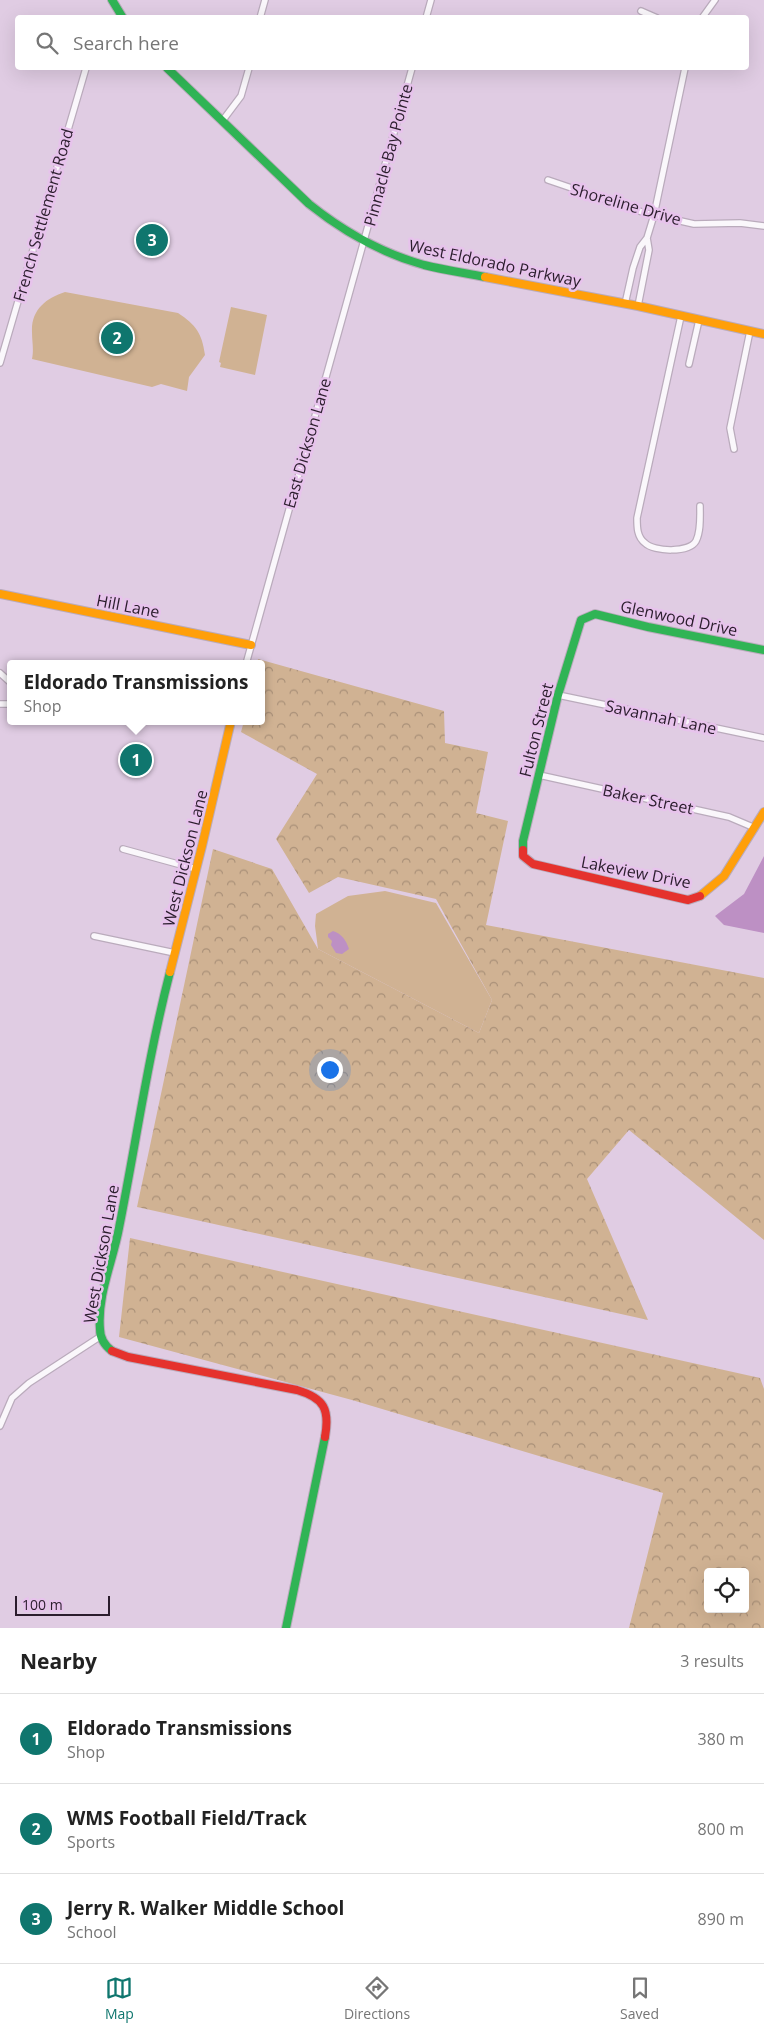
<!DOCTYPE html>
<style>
:root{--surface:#fff;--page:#f6f6f6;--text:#222;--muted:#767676;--line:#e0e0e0;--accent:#0f766e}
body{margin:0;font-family:"Open Sans",sans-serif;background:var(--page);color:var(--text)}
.controls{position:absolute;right:15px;bottom:15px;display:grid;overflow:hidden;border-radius:5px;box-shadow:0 5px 20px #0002}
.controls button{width:45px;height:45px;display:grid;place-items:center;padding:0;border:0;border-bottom:1px solid var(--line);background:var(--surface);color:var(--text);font:25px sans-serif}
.scale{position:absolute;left:15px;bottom:12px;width:95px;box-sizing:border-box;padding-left:5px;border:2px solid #2b1d2d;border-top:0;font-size:14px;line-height:18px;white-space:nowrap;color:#2b1d2d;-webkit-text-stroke:4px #e7c3ec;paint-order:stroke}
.you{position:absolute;left:329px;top:1069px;width:18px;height:18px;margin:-12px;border:4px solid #fff;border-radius:50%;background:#1a73e8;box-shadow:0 0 0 8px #1a73e833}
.badge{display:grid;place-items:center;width:32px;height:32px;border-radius:50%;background:var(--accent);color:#fff;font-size:16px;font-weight:700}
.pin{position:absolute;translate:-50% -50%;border:2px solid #fff;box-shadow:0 1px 5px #0006}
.popup{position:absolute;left:7px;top:660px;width:258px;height:65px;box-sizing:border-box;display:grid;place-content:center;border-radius:5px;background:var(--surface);filter:drop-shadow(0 1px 4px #0005);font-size:16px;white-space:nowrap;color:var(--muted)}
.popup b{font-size:19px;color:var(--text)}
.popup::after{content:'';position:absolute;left:50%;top:100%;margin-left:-10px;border:10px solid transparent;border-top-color:var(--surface)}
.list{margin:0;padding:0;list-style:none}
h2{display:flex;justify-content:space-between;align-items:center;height:65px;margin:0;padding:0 20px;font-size:21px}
h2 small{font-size:16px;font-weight:400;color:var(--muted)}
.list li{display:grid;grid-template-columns:32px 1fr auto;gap:15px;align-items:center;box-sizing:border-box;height:90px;padding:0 20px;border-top:1px solid var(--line)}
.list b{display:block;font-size:19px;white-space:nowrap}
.list p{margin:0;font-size:16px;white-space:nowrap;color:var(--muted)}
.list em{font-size:16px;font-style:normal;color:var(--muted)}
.icon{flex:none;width:28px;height:28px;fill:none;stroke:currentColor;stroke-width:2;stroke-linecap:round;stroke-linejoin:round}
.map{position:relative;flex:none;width:764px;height:1628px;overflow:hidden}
.search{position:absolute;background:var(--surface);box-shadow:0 5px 20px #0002;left:15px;right:15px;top:15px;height:55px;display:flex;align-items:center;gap:12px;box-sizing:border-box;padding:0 18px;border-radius:5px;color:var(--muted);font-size:19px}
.sheet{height:335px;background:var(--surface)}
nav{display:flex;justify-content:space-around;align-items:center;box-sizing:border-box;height:70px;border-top:1px solid var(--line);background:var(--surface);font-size:14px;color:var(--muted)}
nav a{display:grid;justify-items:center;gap:2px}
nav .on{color:var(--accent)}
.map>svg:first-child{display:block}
.green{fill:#d0b293}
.forest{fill:url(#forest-crowns);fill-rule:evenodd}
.water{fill:#bd90c4}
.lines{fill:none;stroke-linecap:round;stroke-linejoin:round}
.street-casing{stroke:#baabbc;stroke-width:8}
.fast-casing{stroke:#baabbc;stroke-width:10}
.slow-casing{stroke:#baabbc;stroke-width:10}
.jam-casing{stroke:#baabbc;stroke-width:10}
.street{stroke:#faf7fb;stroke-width:5.5}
.fast{stroke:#30b455;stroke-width:8}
.slow{stroke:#ff9f0a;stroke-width:8}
.jam{stroke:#e5322d;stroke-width:8}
.labels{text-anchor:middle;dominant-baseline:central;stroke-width:5;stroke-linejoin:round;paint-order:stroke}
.street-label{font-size:16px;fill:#2b1d2d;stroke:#e7c3ec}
</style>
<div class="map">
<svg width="764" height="1628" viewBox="0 0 764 1628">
<defs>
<pattern id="forest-crowns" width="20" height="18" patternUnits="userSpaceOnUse" patternTransform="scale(1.25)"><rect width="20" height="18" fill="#d0b293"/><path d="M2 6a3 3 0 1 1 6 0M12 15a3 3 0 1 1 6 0" fill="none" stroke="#a99078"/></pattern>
</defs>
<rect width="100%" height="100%" fill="#e0cce3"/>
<!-- green -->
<path class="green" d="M65,292L178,313C196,325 202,333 205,355L189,377L187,391L161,384L152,387L32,359C34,349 32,342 32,332C31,310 46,298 65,292Z
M231,307L267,315L255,375L220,367L221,363L219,362Z
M385,891L436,903L492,1000L479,1033L318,949L315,926L316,914L348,896Z"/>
<!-- forest -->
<path class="forest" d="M258,659L444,711L445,743L488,752L476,813L508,821L486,925L764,978V1240L629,1130L587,1179L648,1320L137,1207L213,849L272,869L318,949L479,1033L492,1000L436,899L338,877L309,893L276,839L317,774L241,732L244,721H261V664H257Z
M130,1238L760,1378L764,1389V1628H629L663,1493L352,1400L119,1337ZM708,1572H745V1609H708Z"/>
<!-- water -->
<path class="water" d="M764,856V933L724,925L715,916L744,894Z
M333,931C342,934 346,940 349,949L342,954L336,953L331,945L332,941L328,937V934Z"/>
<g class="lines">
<!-- street casing -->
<g class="street-casing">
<path id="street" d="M641,11L657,18
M260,18L265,0
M426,18L431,0
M702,18L715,0
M223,120L241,96L249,68
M548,180L645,213L694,224L740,223L764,226
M625,304L633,268L640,247L647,238L654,215L685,68
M638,306L649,250L647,238
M681,316L637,518C637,527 637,537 645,543C654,552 689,553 696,541C701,531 700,517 700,506
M0,363L86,68
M689,364L699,320
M734,449L730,428L750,331
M246,664L412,68
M0,673L11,683
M558,695L764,738
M0,704H11
M539,775L729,817L755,828
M123,849L196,869
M94,936L175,953
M0,1426L12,1398L29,1383L101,1336"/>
</g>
<!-- fast casing -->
<g class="fast-casing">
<path id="fast" d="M112,0L123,18
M167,68L309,204C344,232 381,253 424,265C444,270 465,273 485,277
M523,850V841L558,695L581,620L595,614L648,627L764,650
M112,1351C104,1345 100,1338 100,1329C97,1295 113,1261 119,1228C136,1143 148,1057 170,972
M286,1628L325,1437"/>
</g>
<!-- slow casing -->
<g class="slow-casing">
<path id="slow" d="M485,277L638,306L764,334
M0,594L251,645
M700,896L724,876L764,812
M170,972L202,846L231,721"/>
</g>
<!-- jam casing -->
<g class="jam-casing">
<path id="jam" d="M523,850V856L533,864L688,900L700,896
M112,1351L128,1357L297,1390C324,1398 330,1409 325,1437"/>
</g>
<!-- street -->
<use href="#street" class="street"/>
<!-- fast -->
<use href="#fast" class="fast"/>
<!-- slow -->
<use href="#slow" class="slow"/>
<!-- jam -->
<use href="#jam" class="jam"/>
</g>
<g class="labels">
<!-- street labels -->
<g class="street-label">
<text transform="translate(388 155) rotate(-75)">Pinnacle Bay Pointe</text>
<text transform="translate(626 204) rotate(16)">Shoreline Drive</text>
<text transform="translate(43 215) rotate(-74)">French Settlement Road</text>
<text transform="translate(495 263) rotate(12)">West Eldorado Parkway</text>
<text transform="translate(307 443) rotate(-74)">East Dickson Lane</text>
<text transform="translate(128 606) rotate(11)">Hill Lane</text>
<text transform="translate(679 618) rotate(12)">Glenwood Drive</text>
<text transform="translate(661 717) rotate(12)">Savannah Lane</text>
<text transform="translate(536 730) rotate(-76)">Fulton Street</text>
<text transform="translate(648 799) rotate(12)">Baker Street</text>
<text transform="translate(185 858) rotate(-76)">West Dickson Lane</text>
<text transform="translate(636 872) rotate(11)">Lakeview Drive</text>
<text transform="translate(101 1254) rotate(-80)">West Dickson Lane</text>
</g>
</g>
</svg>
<div class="controls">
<button><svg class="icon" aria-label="locate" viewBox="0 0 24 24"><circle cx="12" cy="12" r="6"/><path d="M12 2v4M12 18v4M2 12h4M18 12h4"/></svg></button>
</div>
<div class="scale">100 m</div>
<div class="you"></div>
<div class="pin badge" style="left:136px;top:760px">1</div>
<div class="popup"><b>Eldorado Transmissions</b>Shop</div>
<div class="pin badge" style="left:117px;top:338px">2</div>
<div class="pin badge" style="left:152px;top:240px">3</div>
<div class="search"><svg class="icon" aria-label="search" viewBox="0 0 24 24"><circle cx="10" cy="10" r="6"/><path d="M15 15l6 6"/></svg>Search here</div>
</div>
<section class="sheet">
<h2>Nearby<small>3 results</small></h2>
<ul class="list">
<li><span class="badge">1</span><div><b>Eldorado Transmissions</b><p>Shop</p></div><em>380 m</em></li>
<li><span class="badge">2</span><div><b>WMS Football Field/Track</b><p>Sports</p></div><em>800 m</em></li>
<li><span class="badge">3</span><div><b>Jerry R. Walker Middle School</b><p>School</p></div><em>890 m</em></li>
</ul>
</section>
<nav>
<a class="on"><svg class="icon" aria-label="map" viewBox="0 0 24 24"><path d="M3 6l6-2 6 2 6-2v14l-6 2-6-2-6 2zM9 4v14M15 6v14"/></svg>Map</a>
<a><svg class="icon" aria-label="directions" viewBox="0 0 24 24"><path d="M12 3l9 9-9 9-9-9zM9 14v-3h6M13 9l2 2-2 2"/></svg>Directions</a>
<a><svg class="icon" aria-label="saved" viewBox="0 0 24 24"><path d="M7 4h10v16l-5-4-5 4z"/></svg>Saved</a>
</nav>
